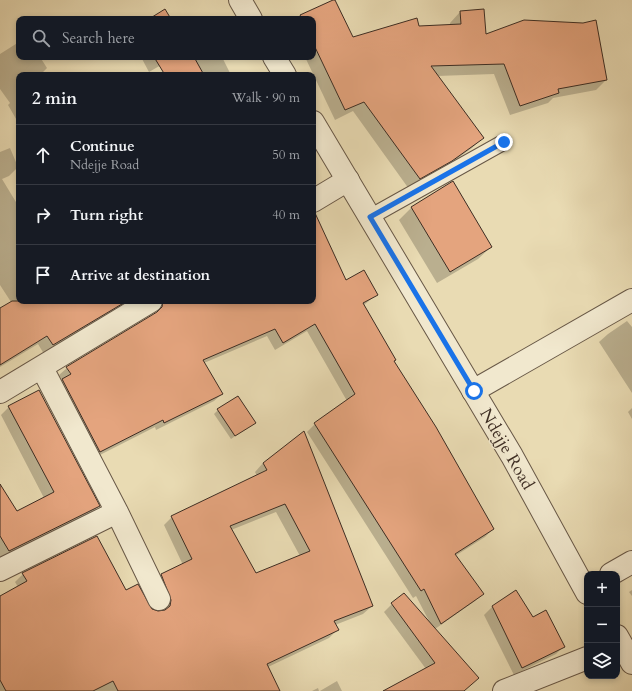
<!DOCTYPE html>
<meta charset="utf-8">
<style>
:root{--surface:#171b24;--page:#20242c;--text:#f1f3f6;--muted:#9ea1a6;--line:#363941}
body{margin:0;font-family:Cardo,serif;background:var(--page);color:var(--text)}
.controls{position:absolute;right:12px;bottom:12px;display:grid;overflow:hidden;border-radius:8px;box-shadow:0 2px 6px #0003}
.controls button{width:36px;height:36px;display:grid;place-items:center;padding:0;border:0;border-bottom:1px solid var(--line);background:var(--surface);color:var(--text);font:20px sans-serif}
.stop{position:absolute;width:12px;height:12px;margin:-9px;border:3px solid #1a73e8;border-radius:50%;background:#fff}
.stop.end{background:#1a73e8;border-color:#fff;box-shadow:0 1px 4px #0008}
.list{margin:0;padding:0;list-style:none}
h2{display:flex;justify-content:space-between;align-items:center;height:52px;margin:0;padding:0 16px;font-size:17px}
h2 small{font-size:13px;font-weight:400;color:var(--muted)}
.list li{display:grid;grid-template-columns:26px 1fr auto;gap:12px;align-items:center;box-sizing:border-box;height:60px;padding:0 16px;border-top:1px solid var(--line)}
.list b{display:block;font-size:15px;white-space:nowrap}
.list p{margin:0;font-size:13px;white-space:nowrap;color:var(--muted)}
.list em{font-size:13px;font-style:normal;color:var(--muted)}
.icon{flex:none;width:22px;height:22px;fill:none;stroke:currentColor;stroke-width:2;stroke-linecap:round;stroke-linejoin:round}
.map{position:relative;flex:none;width:632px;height:691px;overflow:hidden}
.search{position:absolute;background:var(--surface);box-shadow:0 2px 6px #0003;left:16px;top:16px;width:300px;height:44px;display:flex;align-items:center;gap:10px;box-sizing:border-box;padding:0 14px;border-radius:8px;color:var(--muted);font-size:15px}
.panel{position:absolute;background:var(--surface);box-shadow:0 2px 6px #0003;left:16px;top:72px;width:300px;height:232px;border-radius:8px}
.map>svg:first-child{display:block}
.shadow{fill:#0003;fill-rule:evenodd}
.building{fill:#e4a47e;stroke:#3d2d23;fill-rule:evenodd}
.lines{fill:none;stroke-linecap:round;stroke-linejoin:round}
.service-casing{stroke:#685847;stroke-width:17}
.minor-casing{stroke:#685847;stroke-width:24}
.tertiary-casing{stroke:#685847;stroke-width:24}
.service{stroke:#f1e8ce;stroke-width:15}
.minor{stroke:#f1e8ce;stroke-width:22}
.tertiary{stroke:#f1e8ce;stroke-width:22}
.route{stroke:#1a73e8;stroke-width:5}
.labels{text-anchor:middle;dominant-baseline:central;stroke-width:3;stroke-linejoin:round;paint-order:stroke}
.street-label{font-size:17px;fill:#3d2d23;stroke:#f1e8ce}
</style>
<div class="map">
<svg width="632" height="691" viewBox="0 0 632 691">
<rect width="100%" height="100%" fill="#e9dbb3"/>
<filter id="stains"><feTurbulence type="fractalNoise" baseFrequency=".005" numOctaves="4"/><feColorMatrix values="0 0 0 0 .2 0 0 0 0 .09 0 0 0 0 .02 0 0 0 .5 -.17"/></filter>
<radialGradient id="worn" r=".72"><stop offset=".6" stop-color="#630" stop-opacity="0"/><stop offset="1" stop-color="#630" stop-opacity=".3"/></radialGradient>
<!-- shadow -->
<path class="shadow" d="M334,0L352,38L419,27L450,26V23L460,12L486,35L583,24L606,80L596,90L553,98L548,103L510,115L494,74L437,76L482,138L472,148L440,171L409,189L353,111L335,120L305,57H313V19H298Z
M19,42V57H40L47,68L40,75H19V124L8,105L10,103L0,89V54Z
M141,57H175L149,72Z
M197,57H222L231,75H186L190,60Z
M10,148L18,167L9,176L2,179L19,207V301H128L122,307L44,354L38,344L0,367V309L11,302L0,285V152Z
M452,182L491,247L478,259L437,283L399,220L411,208Z
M313,214L345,281L376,295L364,305L393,362L493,529L485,537L455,556L482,593L475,601L435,629L464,691H385L426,669L384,612L392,604L429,621L416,596L413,598L307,432L315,424L347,401L307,331L275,350L267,336L204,363L222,394L214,401L156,430L155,427L92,459L55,387L62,380L59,375L67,368L183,301H313Z
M627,321L632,327V393L599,342L608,334Z
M9,407L99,506L90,515L0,558V486L17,512L44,498L1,415Z
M632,408V419L628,412Z
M218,410L254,423L231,439L214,414Z
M304,433L372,606L363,614L335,625L337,630L329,638L268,667L279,691H0V597L18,587L15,582L23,574L125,591L151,610L158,612L163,611L164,608L153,583L161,575L183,565L164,525L172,517L257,476L255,472L263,463ZM276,512L300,556L255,575L231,530Z
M632,590V596L629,592Z
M515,591L533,618L564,646L556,654L514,675L484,615L492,607Z
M337,681L342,691H320Z
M318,688L319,691H312Z"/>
<!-- building -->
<path class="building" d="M333,0H335L353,37L417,18L419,26L461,24L460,11L484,9L486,34L524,20L583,23L596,20L607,80L558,89L559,93L520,106L504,64L431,66L484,138L452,161L420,179L364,102L345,110L313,43V19H302L300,15Z
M165,9L171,19H149Z
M154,57H194L204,75H165Z
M453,181L492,247L450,272L411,207Z
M313,213H315L346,280L364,270L378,295L363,303L396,360L394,361L436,427L494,529L455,554L484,594L441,624L424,589L421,591L314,423L355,394L315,324L283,343L275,329L203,360L223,394L164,423L163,420L100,452L62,379L71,374L66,367L157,312L162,307L163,301H313Z
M12,301H127L53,345L47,336L0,365V308Z
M39,390L100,506L9,551L0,536V484L17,511L54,492L8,406Z
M238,396L256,423L235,436L217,409Z
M304,431L373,606L334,621L339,630L267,664L280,691H118L113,681L93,691H6L0,680V596L27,581L22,573L97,536L126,590L138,584L152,609L158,611L165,610L170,606L171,600L161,574L192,559L171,516L267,470L263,463ZM285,504L310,551L256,573L230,526Z
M516,590L533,617L546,610L565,647L522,668L492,606Z
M404,593L479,678L464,691H383L435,663L391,603Z"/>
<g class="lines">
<!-- service casing -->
<g class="service-casing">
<path id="service" d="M370,217L504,142"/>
</g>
<!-- minor casing -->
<g class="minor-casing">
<path id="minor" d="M313,201L348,180
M473,391L632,300
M0,392L151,301
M117,512L159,599
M0,570L117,512L42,368
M611,574L632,562
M504,691L587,658"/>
</g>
<!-- tertiary casing -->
<g class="tertiary-casing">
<path id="tertiary" d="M240,0L251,19
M274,57L285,75
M313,122L512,456L587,593
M617,636L632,663"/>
</g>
<!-- service -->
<use href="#service" class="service"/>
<!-- minor -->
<use href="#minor" class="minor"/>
<!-- tertiary -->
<use href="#tertiary" class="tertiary"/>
</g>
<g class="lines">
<!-- route -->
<path class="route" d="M474,391L370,217L504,142"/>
</g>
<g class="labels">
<!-- street labels -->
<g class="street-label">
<text transform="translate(507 449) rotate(60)">Ndejje Road</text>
</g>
</g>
<rect width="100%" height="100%" filter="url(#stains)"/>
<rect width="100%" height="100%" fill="url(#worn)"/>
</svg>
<div class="controls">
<button>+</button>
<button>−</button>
<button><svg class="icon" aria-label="layers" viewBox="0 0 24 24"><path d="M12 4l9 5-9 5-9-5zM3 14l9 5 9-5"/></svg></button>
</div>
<div class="stop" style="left:474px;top:391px"></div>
<div class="stop end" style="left:504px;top:142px"></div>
<div class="search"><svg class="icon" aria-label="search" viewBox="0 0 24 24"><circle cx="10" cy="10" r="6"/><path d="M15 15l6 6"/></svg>Search here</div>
<section class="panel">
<h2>2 min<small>Walk · 90 m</small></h2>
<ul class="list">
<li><svg class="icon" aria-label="ahead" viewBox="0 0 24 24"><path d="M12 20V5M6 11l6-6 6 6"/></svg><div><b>Continue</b><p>Ndejje Road</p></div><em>50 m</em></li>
<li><svg class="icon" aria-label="right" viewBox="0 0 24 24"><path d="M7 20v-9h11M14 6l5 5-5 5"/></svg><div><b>Turn right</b></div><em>40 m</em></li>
<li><svg class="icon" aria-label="arrive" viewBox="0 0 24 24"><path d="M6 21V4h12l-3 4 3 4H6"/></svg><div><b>Arrive at destination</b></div></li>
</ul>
</section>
</div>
